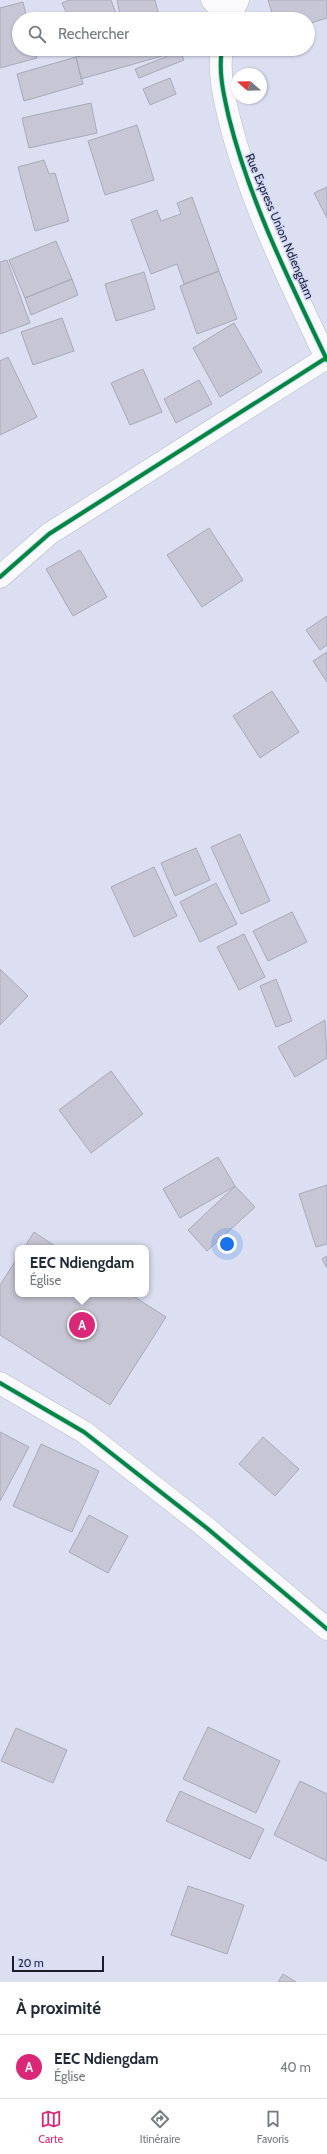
<!DOCTYPE html>
<html lang="fr">
<meta charset="utf-8">
<style>
:root{--surface:#fff;--page:#f6f6f7;--text:#1f2937;--muted:#747a83;--line:#e0e1e3;--accent:#db2777}
body{margin:0;font-family:Cabin,sans-serif;background:var(--page);color:var(--text)}
.compass{position:absolute;left:231px;top:68px;width:36px;height:36px;border-radius:50%;background:var(--surface);box-shadow:0 1px 3px #0004;rotate:290deg}
.scale{position:absolute;left:12px;bottom:10px;width:92px;box-sizing:border-box;padding-left:4px;border:2px solid #1a1d2b;border-top:0;font-size:11px;line-height:14px;white-space:nowrap;color:#1a1d2b;-webkit-text-stroke:3px #d2d9fa;paint-order:stroke}
.you{position:absolute;left:227px;top:1244px;width:14px;height:14px;margin:-10px;border:3px solid #fff;border-radius:50%;background:#1a73e8;box-shadow:0 0 0 6px #1a73e833}
.badge{display:grid;place-items:center;width:26px;height:26px;border-radius:50%;background:var(--accent);color:#fff;font-size:13px;font-weight:700}
.pin{position:absolute;translate:-50% -50%;border:2px solid #fff;box-shadow:0 1px 4px #0006}
.popup{position:absolute;left:15px;top:1245px;width:134px;height:52px;box-sizing:border-box;display:grid;place-content:center;border-radius:8px;background:var(--surface);filter:drop-shadow(0 1px 3px #0005);font-size:13px;white-space:nowrap;color:var(--muted)}
.popup b{font-size:15px;color:var(--text)}
.popup::after{content:'';position:absolute;left:50%;top:100%;margin-left:-8px;border:8px solid transparent;border-top-color:var(--surface)}
.list{margin:0;padding:0;list-style:none}
h2{display:flex;justify-content:space-between;align-items:center;height:52px;margin:0;padding:0 16px;font-size:17px}
h2 small{font-size:13px;font-weight:400;color:var(--muted)}
.list li{display:grid;grid-template-columns:26px 1fr auto;gap:12px;align-items:center;box-sizing:border-box;height:64px;padding:0 16px;border-top:1px solid var(--line)}
.list b{display:block;font-size:15px;white-space:nowrap}
.list p{margin:0;font-size:13px;white-space:nowrap;color:var(--muted)}
.list em{font-size:13px;font-style:normal;color:var(--muted)}
.icon{flex:none;width:22px;height:22px;fill:none;stroke:currentColor;stroke-width:2;stroke-linecap:round;stroke-linejoin:round}
.map{position:relative;flex:none;width:327px;height:1982px;overflow:hidden}
.search{position:absolute;background:var(--surface);box-shadow:0 1px 3px #0004;left:12px;right:12px;top:12px;height:44px;display:flex;align-items:center;gap:10px;box-sizing:border-box;padding:0 14px;border-radius:22px;color:var(--muted);font-size:15px}
.sheet{height:116px;background:var(--surface)}
nav{display:flex;justify-content:space-around;align-items:center;box-sizing:border-box;height:56px;border-top:1px solid var(--line);background:var(--surface);font-size:11px;color:var(--muted)}
nav a{display:grid;justify-items:center;gap:2px}
nav .on{color:var(--accent)}
.map>svg:first-child{display:block}
.building{fill:#c6c6d5;stroke:#a9a9b8}
.lines{fill:none;stroke-linecap:round;stroke-linejoin:round}
.minor-casing{stroke:#b6bac9;stroke-width:23}
.tertiary-casing{stroke:#b6bac9;stroke-width:23}
.minor{stroke:#fafafd;stroke-width:22}
.tertiary{stroke:#fafafd;stroke-width:22}
.cycleway-casing{stroke:#d2d9fa;stroke-width:6}
.cycleway{stroke:#00873e;stroke-width:4}
.labels{text-anchor:middle;dominant-baseline:central;stroke-width:3;stroke-linejoin:round;paint-order:stroke}
.street-label{font-size:12px;fill:#1a1d2b;stroke:#d2d9fa}
</style>
<div class="map">
<svg width="327" height="1982" viewBox="0 0 327 1982">
<rect width="100%" height="100%" fill="#dbdff1"/>
<!-- building -->
<path class="building" d="M70,0H111L118,19H69L62,3Z
M117,0H155L160,19H121Z
M268,0H327V18L308,24V19H274Z
M23,2L27,19H19V49H35L37,58L0,68V8Z
M105,49H168L169,54L81,79L76,57Z
M180,51L184,60L139,78L135,69Z
M76,57L83,84L24,101L17,74Z
M170,78L176,94L150,105L143,89Z
M91,103L97,133L29,148L22,118Z
M137,125L154,180L105,195L88,141Z
M44,160L49,174L55,173L69,221L35,231L18,167Z
M327,187V218L314,193Z
M192,197L219,271L184,284L177,264L151,274L131,220L157,210L161,221L181,214L177,203Z
M56,241L72,279L25,298L9,260Z
M7,260L30,323L0,334V262Z
M219,271L237,319L197,334L180,286Z
M144,272L155,309L116,321L105,284Z
M72,279L78,295L31,315L25,298Z
M62,318L74,351L33,365L21,332Z
M234,323L262,372L220,397L193,348Z
M8,357L37,417L0,435V361Z
M143,369L162,412L130,425L111,383Z
M199,380L212,404L176,423L164,399Z
M209,528L243,580L202,607L167,555Z
M80,550L107,597L73,616L46,569Z
M327,616V645L320,650L306,630Z
M327,652V682L313,661Z
M272,691L299,732L260,758L233,716Z
M240,834L270,901L241,914L211,847Z
M196,848L210,880L175,896L161,863Z
M154,867L177,916L134,937L111,887Z
M216,883L237,924L200,942L180,902Z
M292,912L307,942L268,961L253,931Z
M244,934L265,977L239,990L217,947Z
M0,969L28,996L0,1025Z
M276,979L292,1021L276,1027L260,986Z
M325,1020L327,1058L295,1077L278,1047Z
M111,1071L143,1114L91,1153L59,1110Z
M218,1157L235,1186L180,1218L163,1189Z
M327,1185V1244L316,1247L299,1194Z
M235,1186L255,1207L207,1251L188,1230Z
M34,1232L58,1248H24Z
M327,1256V1268L322,1259Z
M18,1257V1294H130L166,1317L110,1405L0,1335V1285Z
M0,1432L29,1447L0,1501Z
M263,1437L299,1469L275,1496L239,1464Z
M41,1444L99,1471L72,1532L13,1506Z
M89,1515L128,1536L108,1573L69,1552Z
M208,1727L280,1761L256,1813L183,1779Z
M16,1728L67,1750L53,1783L1,1761Z
M300,1781L327,1794V1861L274,1835Z
M180,1791L264,1829L250,1859L166,1821Z
M188,1886L244,1905L227,1954L171,1935Z
M283,1974L296,1982H278Z"/>
<g class="lines">
<!-- minor casing -->
<g class="minor-casing">
<path id="minor" d="M0,577L49,534L326,358
M0,1383L84,1432L208,1529L327,1629"/>
</g>
<!-- tertiary casing -->
<g class="tertiary-casing">
<path id="tertiary" d="M212,0L229,18
M229,19L238,0
M222,49C218,72 224,96 229,118C250,202 290,282 327,360"/>
</g>
<!-- minor -->
<use href="#minor" class="minor"/>
<!-- tertiary -->
<use href="#tertiary" class="tertiary"/>
<!-- cycleway casing -->
<g class="cycleway-casing">
<path id="cycleway" d="M222,49C218,72 224,96 229,118C250,202 290,282 327,360
M0,577L49,534L326,358
M0,1383L84,1432L208,1529L327,1629"/>
</g>
<!-- cycleway -->
<use href="#cycleway" class="cycleway"/>
</g>
<g class="labels">
<!-- street labels -->
<g class="street-label">
<text transform="translate(280 226) rotate(67)">Rue Express Union Ndiengdam</text>
</g>
</g>
</svg>
<svg class="compass" viewBox="-18 -18 36 36"><path d="M0-13l5 13h-10z" fill="#e53935"/><path d="M0 13l5-13h-10z" fill="#747a83"/></svg>
<div class="scale">20 m</div>
<div class="you"></div>
<div class="pin badge" style="left:82px;top:1325px">A</div>
<div class="popup"><b>EEC Ndiengdam</b>Église</div>
<div class="search"><svg class="icon" aria-label="search" viewBox="0 0 24 24"><circle cx="10" cy="10" r="6"/><path d="M15 15l6 6"/></svg>Rechercher</div>
</div>
<section class="sheet">
<h2>À proximité<small></small></h2>
<ul class="list">
<li><span class="badge">A</span><div><b>EEC Ndiengdam</b><p>Église</p></div><em>40 m</em></li>
</ul>
</section>
<nav>
<a class="on"><svg class="icon" aria-label="map" viewBox="0 0 24 24"><path d="M3 6l6-2 6 2 6-2v14l-6 2-6-2-6 2zM9 4v14M15 6v14"/></svg>Carte</a>
<a><svg class="icon" aria-label="directions" viewBox="0 0 24 24"><path d="M12 3l9 9-9 9-9-9zM9 14v-3h6M13 9l2 2-2 2"/></svg>Itinéraire</a>
<a><svg class="icon" aria-label="saved" viewBox="0 0 24 24"><path d="M7 4h10v16l-5-4-5 4z"/></svg>Favoris</a>
</nav>
